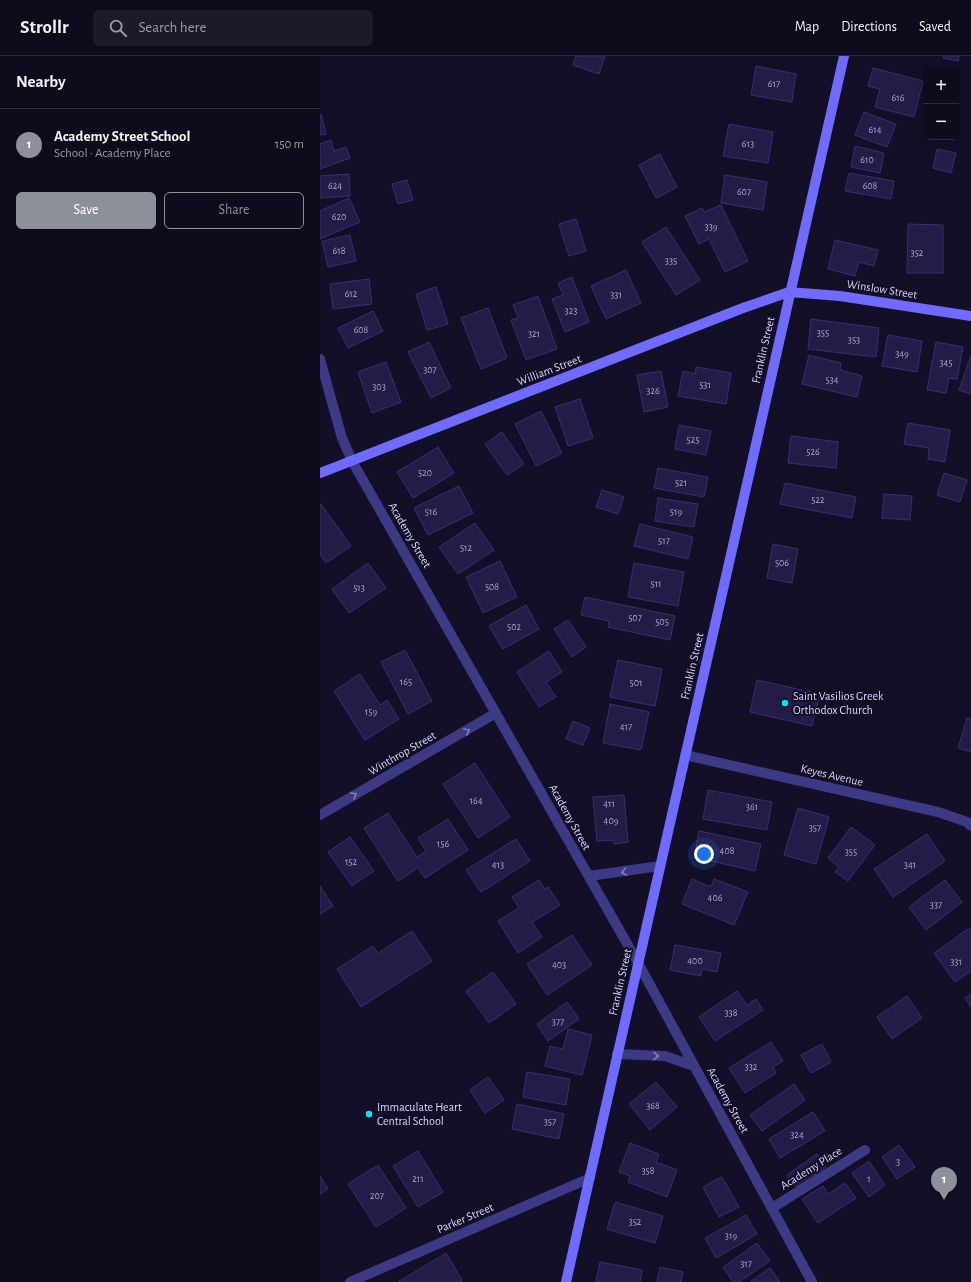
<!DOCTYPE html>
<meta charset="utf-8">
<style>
:root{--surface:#0e0b1c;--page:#1c1929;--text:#f1f3f6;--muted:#9b9ba3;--line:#2e2b3b;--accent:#8c9099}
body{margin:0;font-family:"Alegreya Sans",sans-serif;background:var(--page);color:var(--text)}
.controls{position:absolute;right:12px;top:12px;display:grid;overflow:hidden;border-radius:6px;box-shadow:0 2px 10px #0003}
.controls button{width:36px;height:36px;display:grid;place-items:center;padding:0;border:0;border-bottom:1px solid var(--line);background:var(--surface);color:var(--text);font:20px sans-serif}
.you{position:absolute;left:384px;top:798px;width:14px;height:14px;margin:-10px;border:3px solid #fff;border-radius:50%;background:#1a73e8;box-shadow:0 0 0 6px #1a73e833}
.badge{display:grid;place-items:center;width:26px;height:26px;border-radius:50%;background:var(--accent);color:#fff;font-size:13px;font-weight:700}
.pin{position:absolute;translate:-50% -33px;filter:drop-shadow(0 1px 2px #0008)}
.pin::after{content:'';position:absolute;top:21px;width:14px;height:12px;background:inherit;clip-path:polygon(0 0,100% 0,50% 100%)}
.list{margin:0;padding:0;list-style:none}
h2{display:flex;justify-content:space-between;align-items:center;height:52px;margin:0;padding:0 16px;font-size:17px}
h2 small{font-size:13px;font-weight:400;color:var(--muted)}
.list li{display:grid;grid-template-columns:26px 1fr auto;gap:12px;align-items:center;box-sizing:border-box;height:72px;padding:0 16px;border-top:1px solid var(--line)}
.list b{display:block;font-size:15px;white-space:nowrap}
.list p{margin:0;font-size:13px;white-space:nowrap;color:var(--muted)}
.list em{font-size:13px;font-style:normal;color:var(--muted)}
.actions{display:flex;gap:8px;padding:12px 16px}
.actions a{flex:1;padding:9px 0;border:1px solid var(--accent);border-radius:6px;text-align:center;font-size:14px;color:var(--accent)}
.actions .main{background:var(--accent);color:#fff}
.icon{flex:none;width:22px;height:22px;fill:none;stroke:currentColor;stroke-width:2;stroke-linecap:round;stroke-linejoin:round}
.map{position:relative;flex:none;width:651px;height:1226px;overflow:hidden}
header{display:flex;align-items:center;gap:24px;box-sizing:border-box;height:56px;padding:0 20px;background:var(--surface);border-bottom:1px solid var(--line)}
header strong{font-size:19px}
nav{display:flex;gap:22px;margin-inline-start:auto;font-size:14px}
.search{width:280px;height:36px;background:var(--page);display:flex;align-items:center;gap:10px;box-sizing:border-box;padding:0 14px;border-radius:6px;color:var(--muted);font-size:15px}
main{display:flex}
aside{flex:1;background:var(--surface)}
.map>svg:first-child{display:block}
.building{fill:#241b47;stroke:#3b2d73}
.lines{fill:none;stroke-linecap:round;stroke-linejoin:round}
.street{stroke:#3d3a85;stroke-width:10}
.secondary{stroke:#6f6bff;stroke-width:10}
.oneway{stroke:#837fbc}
.poi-dot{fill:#00e5ff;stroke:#130f26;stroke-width:1.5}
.labels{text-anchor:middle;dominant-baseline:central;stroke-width:4;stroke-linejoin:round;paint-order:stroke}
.number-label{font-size:10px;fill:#aca6d1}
.street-label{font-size:12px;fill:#d9d4ff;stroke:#130f26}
.poi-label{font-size:12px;fill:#d9d4ff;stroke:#130f26;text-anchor:start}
</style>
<header>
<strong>Strollr</strong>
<div class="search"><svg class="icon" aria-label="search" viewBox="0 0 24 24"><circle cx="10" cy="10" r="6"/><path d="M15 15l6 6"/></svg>Search here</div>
<nav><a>Map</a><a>Directions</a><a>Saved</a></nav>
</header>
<main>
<aside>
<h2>Nearby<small></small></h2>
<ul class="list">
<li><span class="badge">1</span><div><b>Academy Street School</b><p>School · Academy Place</p></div><em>150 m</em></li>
</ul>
<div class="actions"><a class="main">Save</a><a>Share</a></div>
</aside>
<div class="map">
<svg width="651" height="1226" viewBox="0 0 651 1226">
<rect width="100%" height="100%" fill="#130f26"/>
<!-- building -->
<path class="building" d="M256,0H285L279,18L253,9Z
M624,0H639L638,5L623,2Z
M436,10L476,18L472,46L431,39Z
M553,12L603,25L594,61L555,51L560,33L548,30Z
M606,34V47L603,46Z
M544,56L576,68L567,91L535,79Z
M1,58L6,78L0,79V59Z
M409,68L453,76L448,107L403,100Z
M11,84L14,95L26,91L30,102L0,113V88Z
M535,90L564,97L560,117L531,111Z
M617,93L636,97L631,117L613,112Z
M340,98L357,131L336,142L319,109Z
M529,117L574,125L571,143L525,135Z
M29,118L30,140L0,142V120Z
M405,119L447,126L443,154L401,147Z
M87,124L93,144L78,148L72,128Z
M29,142L40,166L0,183V155Z
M401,149L428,205L405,216L389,183L379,188L365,160L382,152L384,156Z
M256,163L266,195L249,200L239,168Z
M588,168L623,169V217H587Z
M346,171L380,224L356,239L322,186Z
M30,179L36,205L8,211L2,185Z
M515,184L558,194L554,210L539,206L535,220L508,213Z
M306,214L321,247L286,263L271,230Z
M252,221L269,266L245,276L232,243L243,239L238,227Z
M49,223L52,248L13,253L10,228Z
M116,231L128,268L107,274L96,238Z
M218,240L237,293L206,304L191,264L198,262L193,249Z
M168,252L187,302L161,313L141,262Z
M53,255L63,275L28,292L18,272Z
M491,263L559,272L556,301L488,293Z
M568,279L602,285L597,316L562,310Z
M109,286L131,332L111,342L88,296Z
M616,286L643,291L637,323L629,322L626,337L607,334Z
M489,299L521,307L520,314L542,320L537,341L482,328Z
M651,299V338L639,334Z
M66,306L81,346L52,357L38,316Z
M376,311L411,317L406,348L358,340L363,315L375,318Z
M341,315L348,351L324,356L317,319Z
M260,343L273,382L248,390L235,351Z
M221,355L242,397L216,410L195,368Z
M588,367L630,374L625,406L608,403L609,392L584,388Z
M359,369L391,375L386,399L355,393Z
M182,376L204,408L187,419L165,388Z
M471,380L518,386L516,412L468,407Z
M118,391L134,417L93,442L77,416Z
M338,412L388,421L384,441L334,432Z
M624,417L647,424L640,446L617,439Z
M465,427L536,441L532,462L460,448Z
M139,430L153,457L108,479L94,452Z
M282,434L304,441L298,458L276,451Z
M564,438L592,440L590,464L562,462Z
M338,442L378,448L374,471L335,465Z
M0,448H1L31,490L6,507L0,498Z
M155,467L174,494L138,518L119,491Z
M320,468L373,481L368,503L314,490Z
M453,488L478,493L472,527L447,522Z
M180,505L197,541L163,557L146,521Z
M48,507L66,532L29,557L12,533Z
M314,507L364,516L358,550L308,541Z
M265,541L355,560L350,584L288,571L289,565L261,559Z
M206,549L219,573L183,593L169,570Z
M248,564L266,591L252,601L234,573Z
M85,594L112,645L88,658L61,606Z
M229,595L242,616L226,626L236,641L219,651L197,616Z
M298,604L342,613L335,650L290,641Z
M40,618L60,649L67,644L79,663L45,684L14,635Z
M437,624L500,638L492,670L430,656Z
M290,648L329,656L321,694L283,687Z
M647,662L651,663V696L638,692Z
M253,665L270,672L263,689L246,683Z
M155,707L190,761L158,782L123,728Z
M388,734L452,746L447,774L383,763Z
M304,739L308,786L294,788V784L277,785L273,741Z
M478,752L509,761L496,808L464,799Z
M68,757L97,801L106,795L98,782L128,763L148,794L105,822L98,812L78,825L44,772Z
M531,771L555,789L528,825L515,816L519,811L508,802Z
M379,775L441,788L435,815L374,801Z
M607,778L625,805L573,841L554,813Z
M30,781L54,815L32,830L8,796Z
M196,783L210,805L161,836L146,814Z
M372,823L391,831L394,823L428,836L414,869L362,848Z
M219,824L225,833L228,831L240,849L212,866L222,881L198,897L178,865L199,852L192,841Z
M625,824L642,846L606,874L589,851Z
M0,830L13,850L0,858Z
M651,871V915L635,926L614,897Z
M92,875L112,905L41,951L17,913L53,890L58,897Z
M252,879L272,909L227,939L207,908Z
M355,889L401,897L397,916L382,913L381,920L350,914Z
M173,916L196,948L169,967L146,935Z
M417,935L427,949L436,943L443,954L395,985L379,961Z
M651,938V951L645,942Z
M587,940L602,962L572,983L557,961Z
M247,946L259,963L228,985L217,968Z
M248,973L272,979L262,1019L225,1010L230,990L243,993Z
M451,986L463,1005L453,1011L456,1017L425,1037L409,1012Z
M502,988L511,1006L491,1017L481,999Z
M207,1016L250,1023L246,1049L203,1041Z
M168,1021L184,1044L165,1057L150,1034Z
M336,1026L357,1051L330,1074L309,1048Z
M474,1028L485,1044L442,1075L430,1059Z
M197,1048L244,1058L239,1083L192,1073Z
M493,1056L505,1075L460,1102L449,1083Z
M310,1087L339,1098L336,1106L357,1114L347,1141L308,1126L310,1120L299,1116Z
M579,1089L595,1111L577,1123L562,1101Z
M98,1095L123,1136L98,1151L73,1110Z
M497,1098L506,1111L477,1132L467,1119Z
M549,1105L565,1129L549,1141L532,1117Z
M58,1109L86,1152L56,1171L28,1128Z
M0,1120L8,1133L0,1138Z
M402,1121L419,1151L399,1161L383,1131Z
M525,1127L536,1142L498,1167L482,1143L503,1130L508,1138Z
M295,1146L343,1160L335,1187L287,1173Z
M426,1159L437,1178L396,1202L385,1182Z
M437,1187L450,1205L419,1226H413L403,1211Z
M126,1197L142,1224L140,1226H78Z
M280,1206L322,1214L320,1226H276Z
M340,1211L363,1216L361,1226H337Z
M450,1212L460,1226H431V1225Z"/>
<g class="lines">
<!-- street -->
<path class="street" d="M0,303L22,382L32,405L317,905L492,1226
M365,699L618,756L647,766L651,770
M0,759L176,657
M269,820L340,810
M297,998L345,1000L374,1010
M452,1152L545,1094
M30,1226L270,1122"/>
<!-- secondary -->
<path class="secondary" d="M0,417L423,252L469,236L520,240L651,260
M246,1226C338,817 429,408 524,0"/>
</g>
<!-- one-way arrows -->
<defs><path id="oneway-chevron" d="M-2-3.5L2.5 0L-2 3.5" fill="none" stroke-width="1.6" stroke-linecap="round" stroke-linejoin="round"/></defs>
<g class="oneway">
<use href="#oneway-chevron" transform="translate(147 675) rotate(-30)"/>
<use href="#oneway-chevron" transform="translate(34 739) rotate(-30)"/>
<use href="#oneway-chevron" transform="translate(304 816) rotate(170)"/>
<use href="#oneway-chevron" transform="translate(336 1000) rotate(2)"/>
</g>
<!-- markers -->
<g class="poi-dot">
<circle cx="465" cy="647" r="4"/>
<circle cx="49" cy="1058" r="4"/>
</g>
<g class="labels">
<!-- number labels -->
<g class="number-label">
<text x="454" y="28">617</text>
<text x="578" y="42">616</text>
<text x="555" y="74">614</text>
<text x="428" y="88">613</text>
<text x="547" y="104">610</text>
<text x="15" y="130">624</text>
<text x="550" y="130">608</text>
<text x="424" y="136">607</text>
<text x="19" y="161">620</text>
<text x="391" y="171">339</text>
<text x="19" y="195">618</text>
<text x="597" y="197">352</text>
<text x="351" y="205">335</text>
<text x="31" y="238">612</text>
<text x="296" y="239">331</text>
<text x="251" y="255">323</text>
<text x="41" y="274">608</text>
<text x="503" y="277">355</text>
<text x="214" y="278">321</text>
<text x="534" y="284">353</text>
<text x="582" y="298">349</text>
<text x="626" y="307">345</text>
<text x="110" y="314">307</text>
<text x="512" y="324">534</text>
<text x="385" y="329">531</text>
<text x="59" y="331">303</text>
<text x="333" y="335">326</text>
<text x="373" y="384">525</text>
<text x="493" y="396">526</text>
<text x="105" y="417">520</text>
<text x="361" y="427">521</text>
<text x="498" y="444">522</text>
<text x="111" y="456">516</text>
<text x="356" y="456">519</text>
<text x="344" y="485">517</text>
<text x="146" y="492">512</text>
<text x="462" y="507">506</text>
<text x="336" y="528">511</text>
<text x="172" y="531">508</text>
<text x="39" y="532">513</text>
<text x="315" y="562">507</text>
<text x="342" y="566">505</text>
<text x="194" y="571">502</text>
<text x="86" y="626">165</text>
<text x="316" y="627">501</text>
<text x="51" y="656">159</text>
<text x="306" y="671">417</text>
<text x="156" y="745">164</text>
<text x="289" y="748">411</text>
<text x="432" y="751">361</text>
<text x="291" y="765">409</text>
<text x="495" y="772">357</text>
<text x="123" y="788">156</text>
<text x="407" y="795">408</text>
<text x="531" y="796">355</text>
<text x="31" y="806">152</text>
<text x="178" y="809">413</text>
<text x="590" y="809">341</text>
<text x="395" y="842">406</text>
<text x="616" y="849">337</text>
<text x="375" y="905">400</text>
<text x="636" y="906">331</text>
<text x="239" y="909">403</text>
<text x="411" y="957">338</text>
<text x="238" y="966">377</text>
<text x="431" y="1011">332</text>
<text x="333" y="1050">368</text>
<text x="230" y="1066">357</text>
<text x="477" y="1079">324</text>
<text x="578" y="1106">3</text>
<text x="328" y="1115">358</text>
<text x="98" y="1123">211</text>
<text x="549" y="1123">1</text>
<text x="57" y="1140">207</text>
<text x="315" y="1166">352</text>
<text x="411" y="1180">319</text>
<text x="426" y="1208">317</text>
</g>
<!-- street labels -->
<g class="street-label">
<text transform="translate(562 233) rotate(9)">Winslow Street</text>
<text transform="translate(443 294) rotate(-77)">Franklin Street</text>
<text transform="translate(229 314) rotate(-21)">William Street</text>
<text transform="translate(90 479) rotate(60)">Academy Street</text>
<text transform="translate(372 610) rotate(-77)">Franklin Street</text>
<text transform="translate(82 697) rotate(-30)">Winthrop Street</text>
<text transform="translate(512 719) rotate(13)">Keyes Avenue</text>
<text transform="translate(250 761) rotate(61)">Academy Street</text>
<text transform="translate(300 926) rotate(-77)">Franklin Street</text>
<text transform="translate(408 1044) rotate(61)">Academy Street</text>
<text transform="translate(491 1112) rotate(-32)">Academy Place</text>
<text transform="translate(145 1162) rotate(-23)">Parker Street</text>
</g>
<!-- poi labels -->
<g class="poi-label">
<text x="473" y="640">Saint Vasilios Greek<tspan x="473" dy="14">Orthodox Church</tspan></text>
<text x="57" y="1051">Immaculate Heart<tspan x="57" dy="14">Central School</tspan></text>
</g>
</g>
</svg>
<div class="controls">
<button>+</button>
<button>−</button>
</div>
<div class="you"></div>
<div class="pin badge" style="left:624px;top:1144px">1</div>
</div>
</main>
